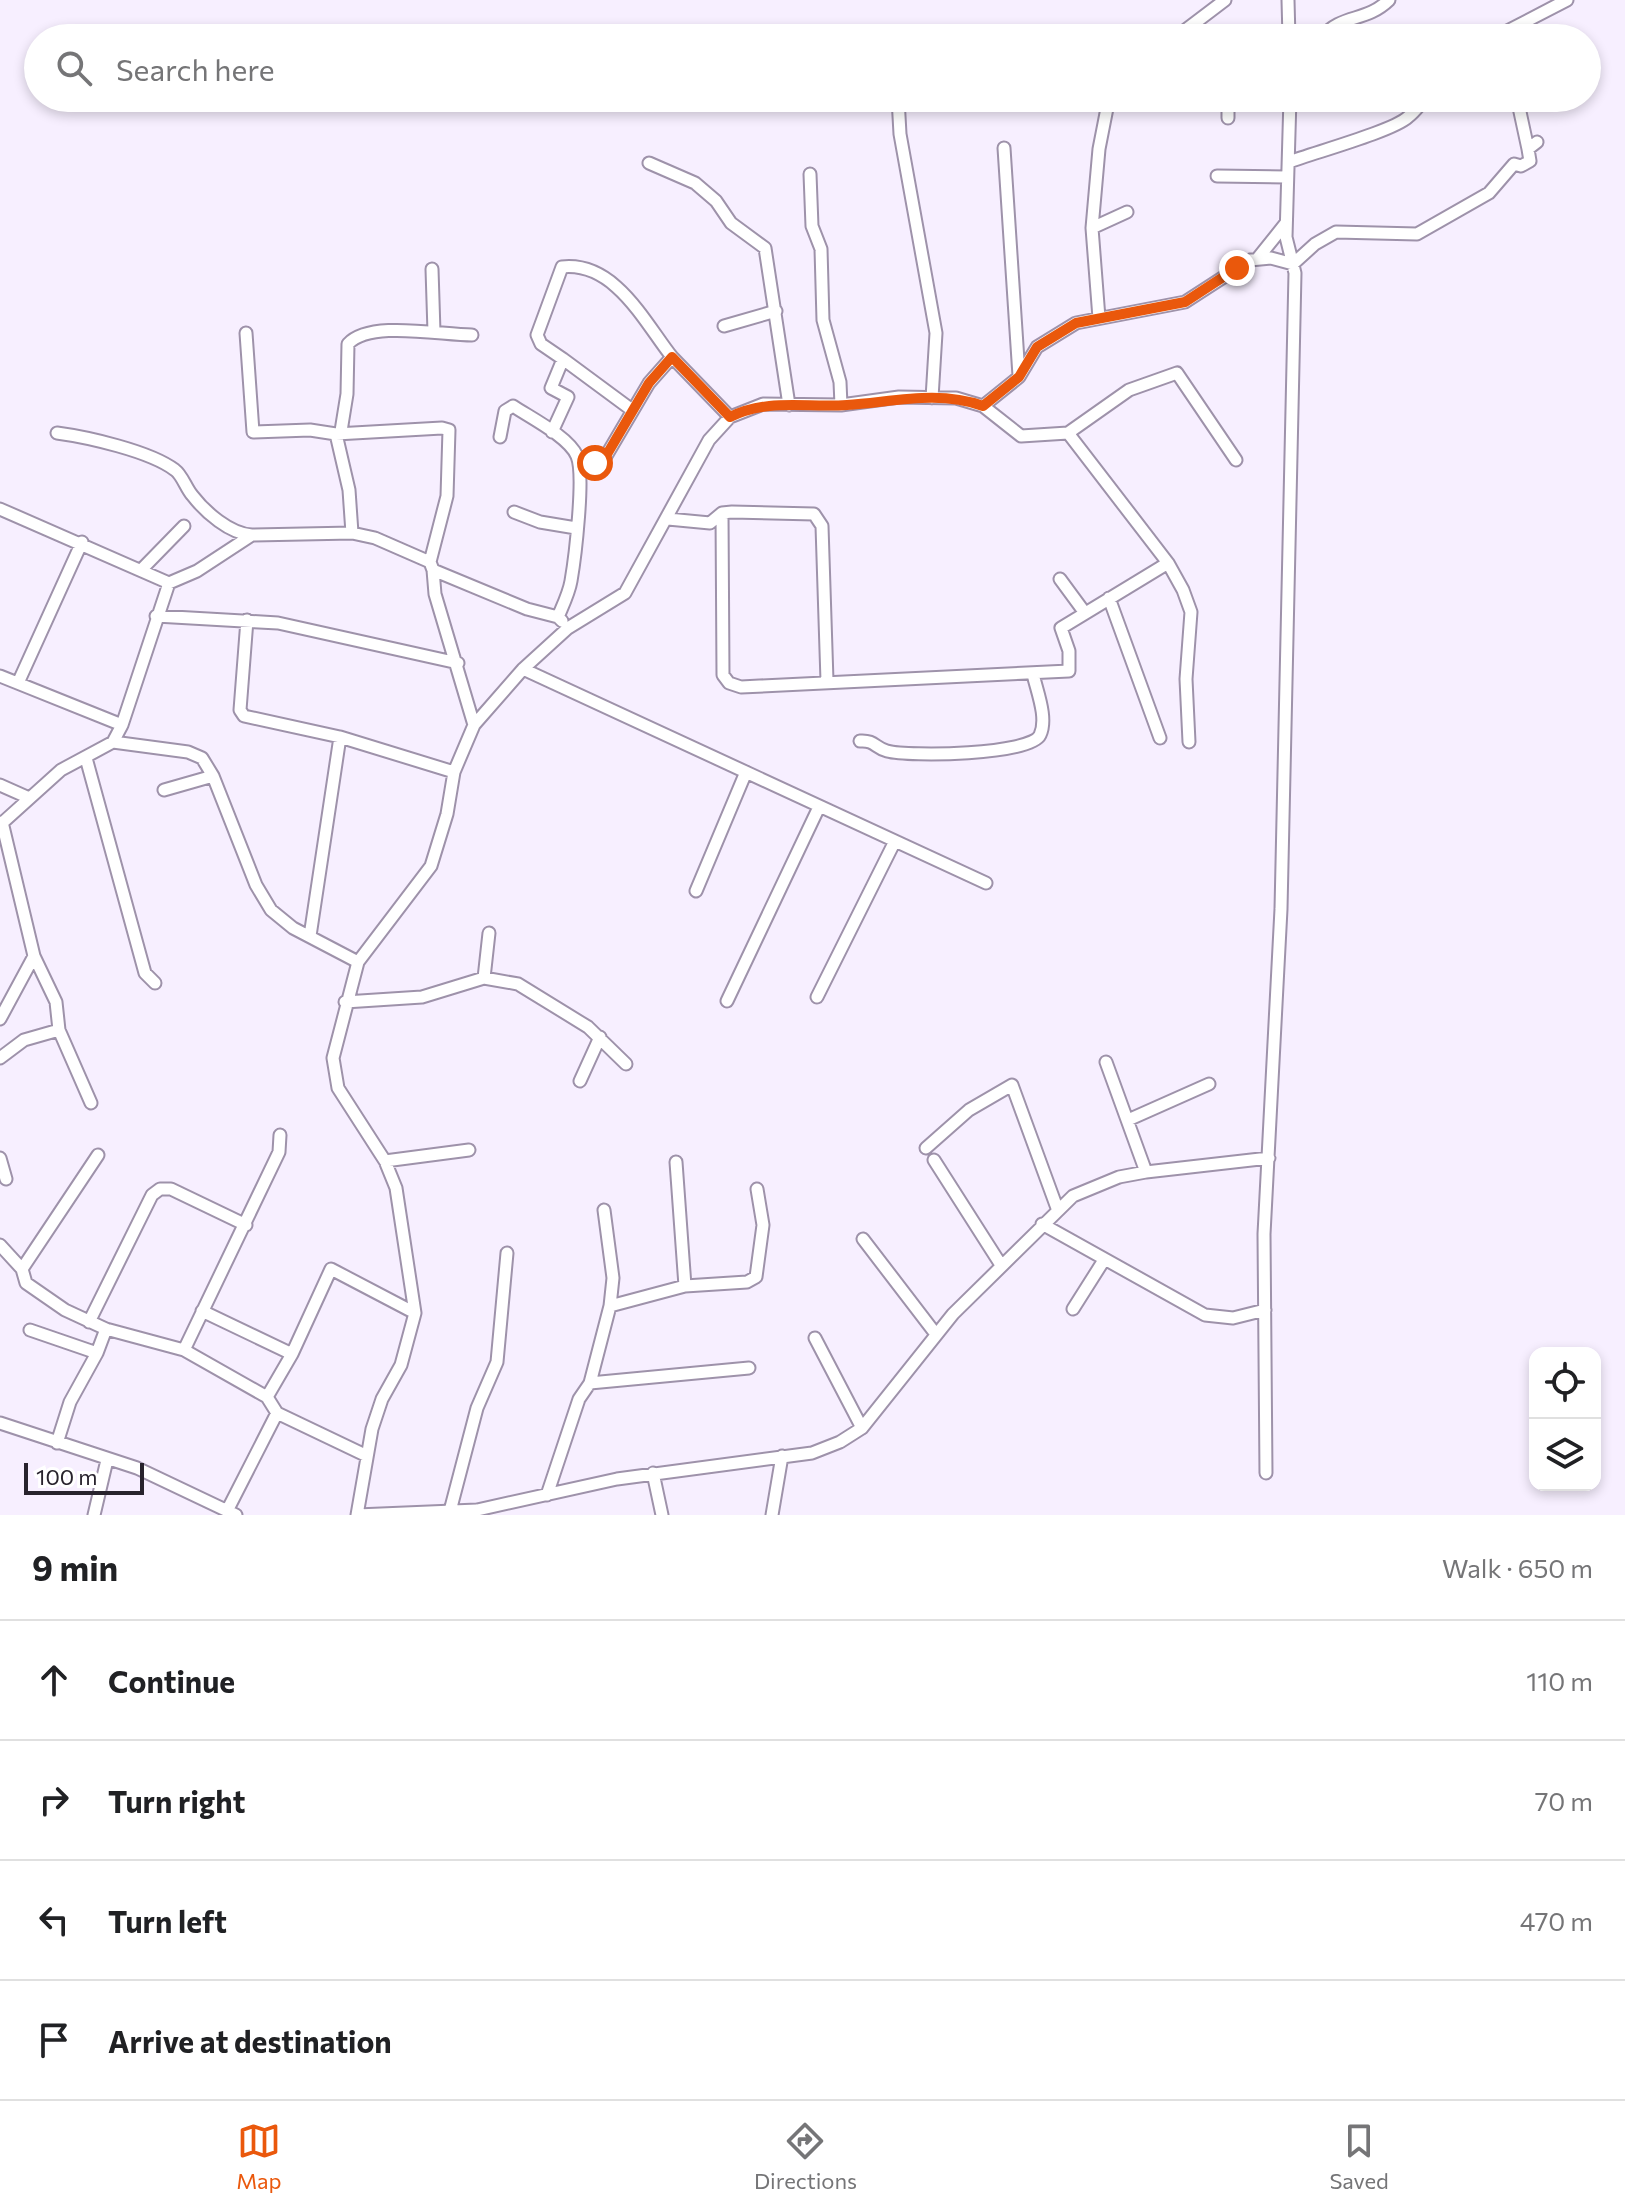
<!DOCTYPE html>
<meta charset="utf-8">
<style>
:root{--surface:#fff;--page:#f6f6f6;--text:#202124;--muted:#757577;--line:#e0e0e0;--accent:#ea580c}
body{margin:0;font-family:Commissioner,sans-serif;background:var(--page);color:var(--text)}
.controls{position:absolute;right:24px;bottom:24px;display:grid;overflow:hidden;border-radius:16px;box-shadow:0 4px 12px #0003}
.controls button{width:72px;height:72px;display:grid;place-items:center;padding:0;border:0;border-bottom:2px solid var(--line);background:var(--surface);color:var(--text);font:40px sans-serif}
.scale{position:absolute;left:24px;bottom:20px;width:120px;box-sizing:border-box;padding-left:8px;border:4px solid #28232d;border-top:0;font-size:22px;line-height:28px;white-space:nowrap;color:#28232d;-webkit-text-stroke:6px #fff;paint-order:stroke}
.stop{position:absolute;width:24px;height:24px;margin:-18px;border:6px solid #ea580c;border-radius:50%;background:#fff}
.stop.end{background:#ea580c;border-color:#fff;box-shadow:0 2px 8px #0008}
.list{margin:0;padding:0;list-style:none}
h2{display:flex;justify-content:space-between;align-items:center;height:104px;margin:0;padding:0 32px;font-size:34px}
h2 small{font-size:26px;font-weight:400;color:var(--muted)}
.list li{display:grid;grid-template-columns:52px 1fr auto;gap:24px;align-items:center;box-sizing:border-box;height:120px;padding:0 32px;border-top:2px solid var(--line)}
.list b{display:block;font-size:30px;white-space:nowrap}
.list em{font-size:26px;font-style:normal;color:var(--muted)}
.icon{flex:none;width:44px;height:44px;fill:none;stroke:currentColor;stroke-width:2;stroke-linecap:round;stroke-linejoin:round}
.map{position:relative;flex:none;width:1625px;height:1515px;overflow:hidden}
.search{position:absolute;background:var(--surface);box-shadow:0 4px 12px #0003;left:24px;right:24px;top:24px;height:88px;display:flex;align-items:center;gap:20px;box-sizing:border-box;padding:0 28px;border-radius:44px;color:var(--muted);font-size:30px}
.sheet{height:584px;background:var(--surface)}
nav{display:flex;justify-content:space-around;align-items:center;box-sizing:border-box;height:112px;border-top:2px solid var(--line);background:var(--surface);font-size:22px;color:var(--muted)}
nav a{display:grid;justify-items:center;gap:4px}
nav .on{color:var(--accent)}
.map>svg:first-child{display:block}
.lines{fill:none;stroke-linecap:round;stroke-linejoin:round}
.minor-casing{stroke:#9e92aa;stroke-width:15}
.minor{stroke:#fff;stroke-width:11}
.route{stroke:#ea580c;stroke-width:10}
</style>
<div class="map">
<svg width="1625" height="1515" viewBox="0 0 1625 1515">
<rect width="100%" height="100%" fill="#f7efff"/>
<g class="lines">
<!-- minor casing -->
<g class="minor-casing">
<path id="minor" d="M1288,0L1289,38
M1175,38L1225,0
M1321,38C1342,13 1365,23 1389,0
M1494,38L1567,0
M898,98L900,134L936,333L932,398
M1517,98L1528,149
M1228,118V98
M1004,148L1019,376
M1289,162C1316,152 1393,131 1408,117C1415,112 1420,104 1426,98
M649,163L695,183L716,201L731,223L765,248L789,405
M810,174L812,226L821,249L823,320L840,382L841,405
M1217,176L1286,177
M1092,228L1127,212
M1258,258L1286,223
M432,269L434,332
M1099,318L1092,228L1099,149L1109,98
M724,326L776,311
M246,333L253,432L310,430L336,434L442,428L449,430L447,496L430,562
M672,357L730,417
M563,359L632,410
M983,406L1019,377L1037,347L1076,323L1185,302L1250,260L1271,258L1293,264L1315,244L1336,232L1417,234L1489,193L1514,164L1521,166L1530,161L1528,149L1537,142
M341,431L347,394L348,344C370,320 440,335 472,335
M552,432L568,397L551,388L563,359L541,344L537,335L562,267C615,261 645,323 672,357L649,383L606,456L580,468
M57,433C87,437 150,451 175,470C182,475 186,488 192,495C205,512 230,534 252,535
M336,434L349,490L352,533
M500,437L505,411L513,406C531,418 569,437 577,456C585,475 575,558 571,581C569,593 563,605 558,617L562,621
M0,509L169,583
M514,512L540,522L576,528
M722,513L723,675L729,683L741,687L1069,671V651L1061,628L1168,563
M668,519L710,523L722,513L732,512L814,514L822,526L827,681
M142,569L184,526
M433,570L435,594L474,725
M1060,579L1085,613
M1109,598L1160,738
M156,616L278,623L458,663
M247,620L240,710L244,716L340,737L454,772
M523,669L986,883
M0,676L122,725
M18,683L82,542
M860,741C875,740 875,748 887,751C909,757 1031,755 1040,735C1048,718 1037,692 1033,674
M113,742L188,752L202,758L213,776L256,885L271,910L293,928L358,962
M1189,742L1186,679L1191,612L1183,590L1168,563L1068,433L1129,390L1177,373L1236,460
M86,758L145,973L155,983
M0,785L27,797
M164,790L213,776
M2,822L34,956L56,1002L59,1030L91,1103
M0,825L61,770L113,742L122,725L169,583L197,571L252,535L352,533L375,538L430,562L433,570L527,609L558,617
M696,891L746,772
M310,936L340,737
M484,978L489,933
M817,997L895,841
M727,1001L819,807
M345,1002L422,997L484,978L518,984L588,1027L626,1064
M0,1019L34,956
M0,1058L24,1040L59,1030
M1106,1062L1146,1172
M580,1081L600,1037
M1128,1120L1209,1084
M926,1148L969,1110L1012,1085L1057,1208
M0,1158L6,1179
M934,1160L1001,1265
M385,1161L469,1150
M676,1162L685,1286
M1042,1224L1205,1315L1233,1318L1265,1310
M863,1239L935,1333
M0,1245L22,1269L26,1283L65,1310L106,1329L184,1350L267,1397L277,1413L365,1455
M22,1269L98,1155
M610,1306L685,1286L747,1282L756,1277L763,1225L757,1189
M1073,1309L1104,1260
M202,1311L292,1354
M89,1322L152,1195L160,1189H171L246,1225
M30,1330L97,1353L106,1329
M815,1338L862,1428
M184,1350L279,1152L280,1135
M590,1383L749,1368
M267,1397L292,1354L331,1269L415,1313
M0,1423L137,1468L236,1515
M57,1443L70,1402L97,1353
M653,1473L662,1515
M1266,1473L1264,1234L1281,909L1295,273L1286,237L1290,98
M547,1495L579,1399L590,1383L610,1306L613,1278L604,1210
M227,1511L277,1413
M94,1515L107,1460
M357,1515L372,1429L382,1399L401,1365L415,1313L396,1188L385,1161L338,1088L333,1058L358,962L431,866L447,814L454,772L474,725L523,669L568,628L625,593L709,440L730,417L763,404L841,405L899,397L956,398L983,406L1021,436L1068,433
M357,1515L477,1510L617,1479L812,1453L840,1442L862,1428L953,1314L1073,1196L1119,1177L1146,1172L1269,1158
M449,1515L477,1408L497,1362L507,1253
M772,1515L782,1456"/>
</g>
<!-- minor -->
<use href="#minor" class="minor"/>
</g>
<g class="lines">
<!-- route -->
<path class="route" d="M595,463L606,456L649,383L672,357L730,417C768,398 806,408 847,405C893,402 938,390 983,406L1019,377L1037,347L1076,323L1185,302L1237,268"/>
</g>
</svg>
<div class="controls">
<button><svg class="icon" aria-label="locate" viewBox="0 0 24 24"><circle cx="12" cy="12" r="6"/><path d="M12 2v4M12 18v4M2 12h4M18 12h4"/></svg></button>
<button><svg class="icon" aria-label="layers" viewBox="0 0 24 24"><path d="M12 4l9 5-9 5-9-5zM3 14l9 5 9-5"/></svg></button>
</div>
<div class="scale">100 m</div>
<div class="stop" style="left:595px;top:463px"></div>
<div class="stop end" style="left:1237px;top:268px"></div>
<div class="search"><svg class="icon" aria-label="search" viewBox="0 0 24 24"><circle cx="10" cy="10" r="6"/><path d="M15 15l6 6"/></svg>Search here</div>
</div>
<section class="sheet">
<h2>9 min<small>Walk · 650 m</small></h2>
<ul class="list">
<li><svg class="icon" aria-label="ahead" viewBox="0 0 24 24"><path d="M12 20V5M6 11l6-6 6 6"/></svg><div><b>Continue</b></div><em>110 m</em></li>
<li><svg class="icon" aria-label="right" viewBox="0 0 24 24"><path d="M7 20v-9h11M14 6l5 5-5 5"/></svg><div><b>Turn right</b></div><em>70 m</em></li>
<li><svg class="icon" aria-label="left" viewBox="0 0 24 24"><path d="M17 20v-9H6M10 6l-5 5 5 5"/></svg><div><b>Turn left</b></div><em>470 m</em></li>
<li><svg class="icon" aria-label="arrive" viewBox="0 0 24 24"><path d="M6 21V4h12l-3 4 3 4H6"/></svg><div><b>Arrive at destination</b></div></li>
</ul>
</section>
<nav>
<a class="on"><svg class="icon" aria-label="map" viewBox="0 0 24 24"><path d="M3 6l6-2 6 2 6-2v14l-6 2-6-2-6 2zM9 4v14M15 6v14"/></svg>Map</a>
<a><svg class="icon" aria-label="directions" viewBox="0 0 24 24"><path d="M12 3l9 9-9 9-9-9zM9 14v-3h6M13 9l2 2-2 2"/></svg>Directions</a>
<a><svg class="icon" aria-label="saved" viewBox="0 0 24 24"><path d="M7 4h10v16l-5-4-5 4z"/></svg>Saved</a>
</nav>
